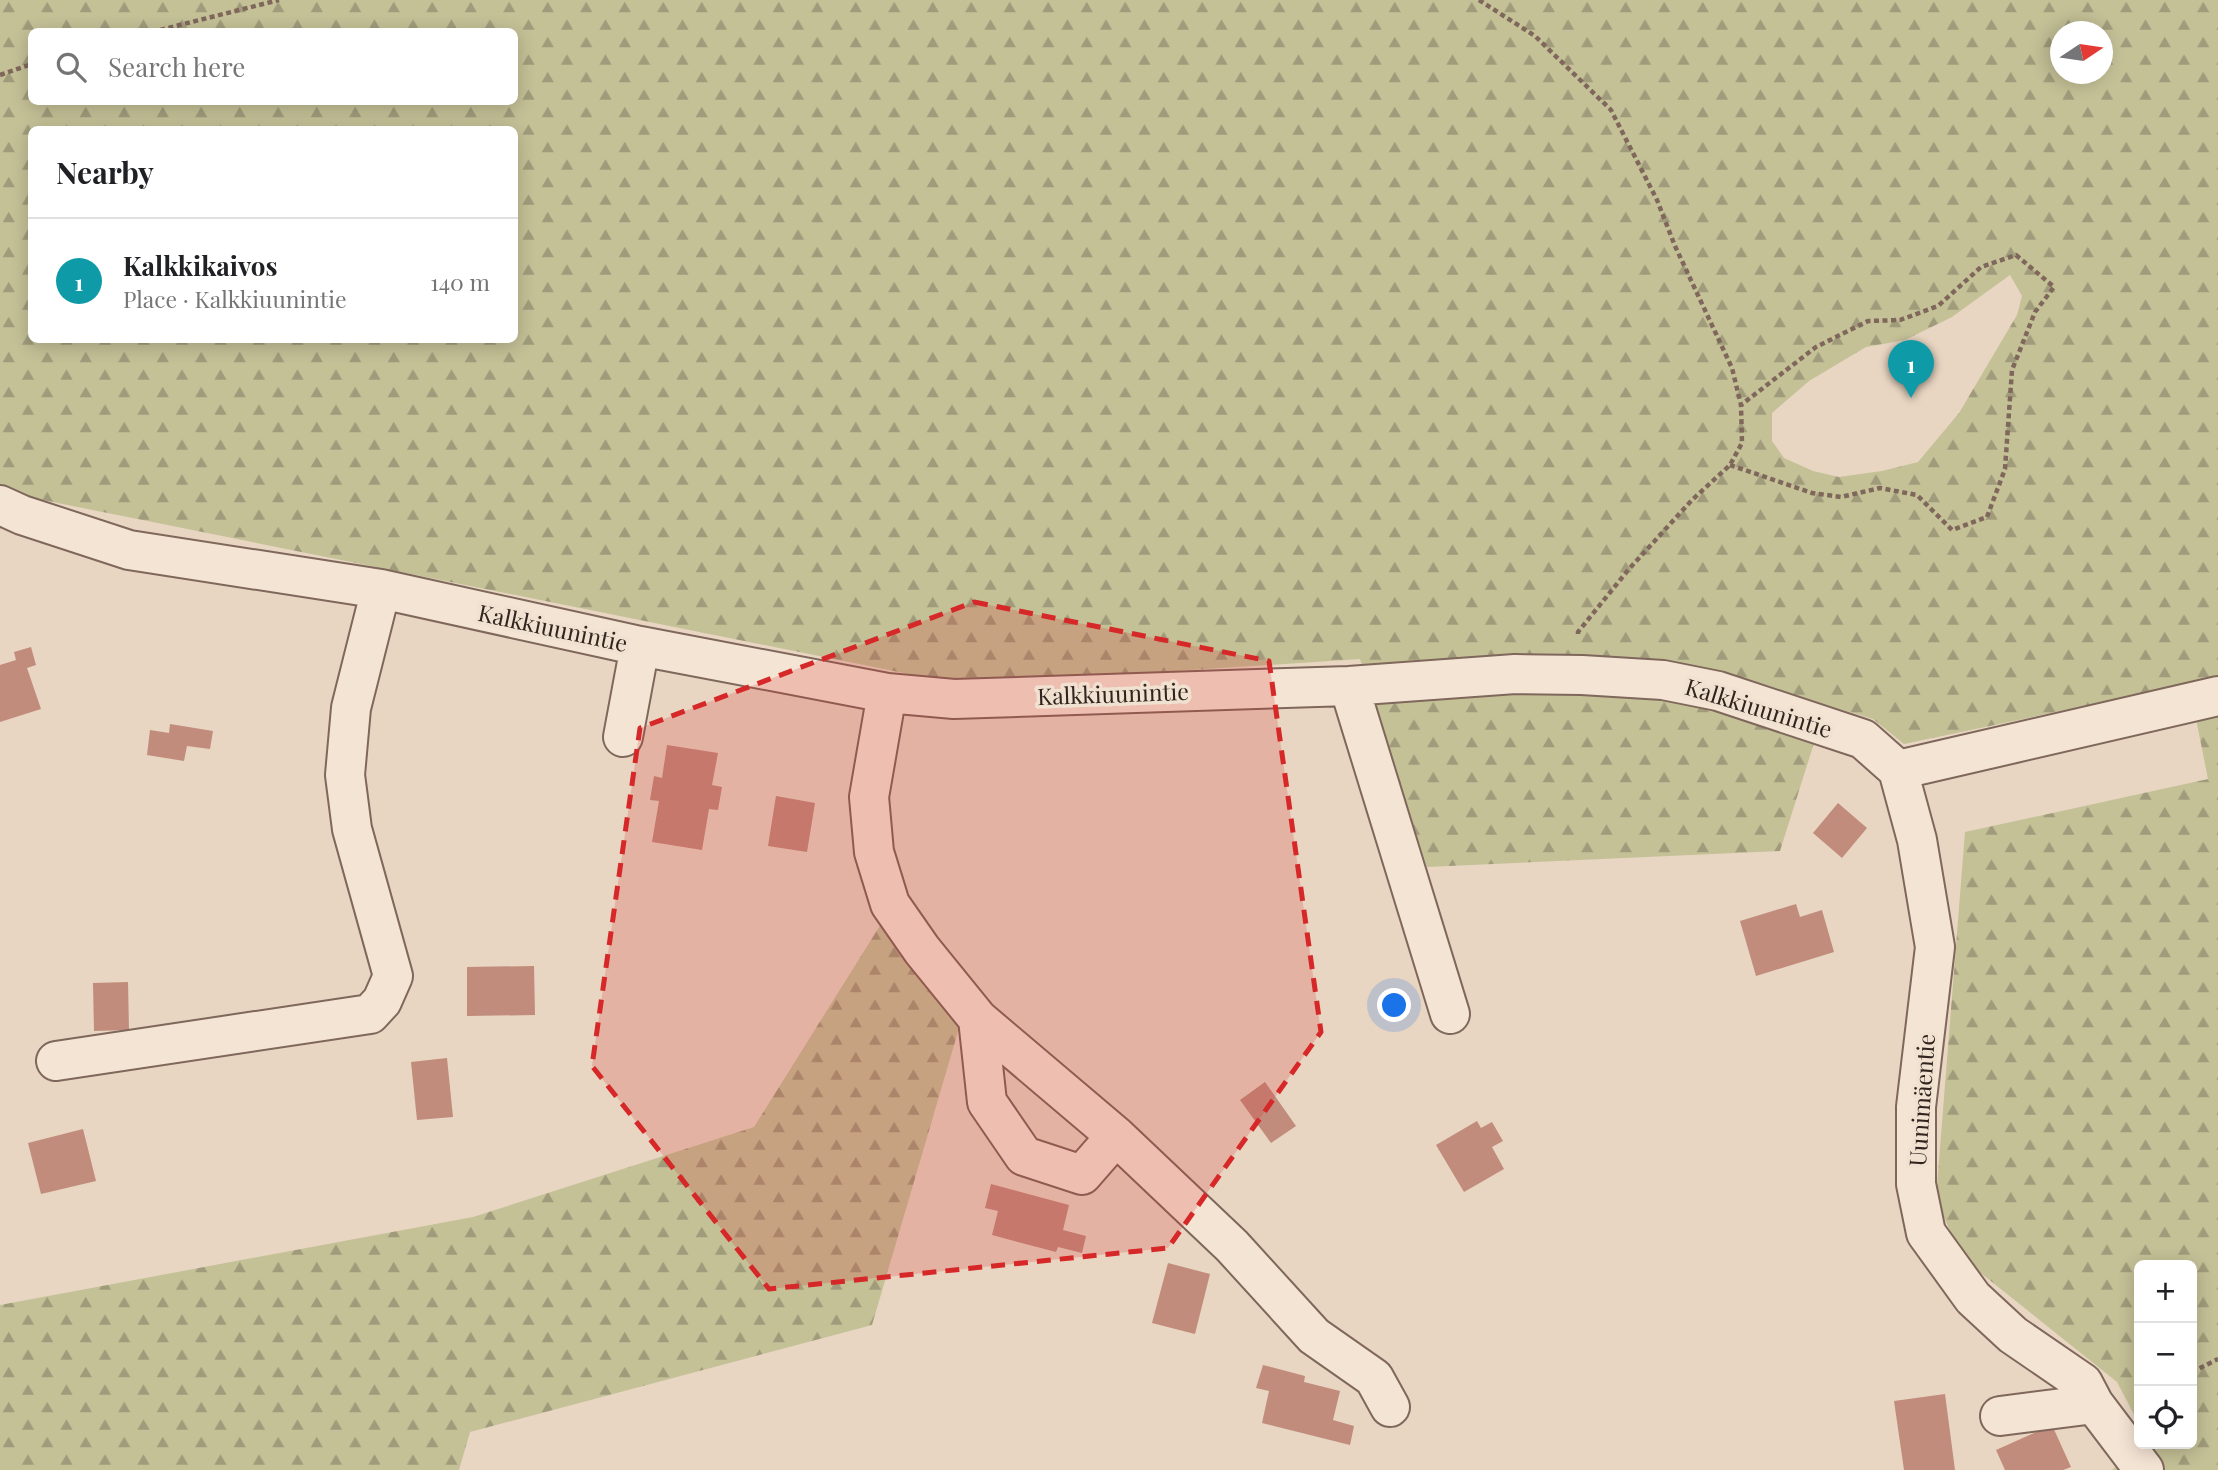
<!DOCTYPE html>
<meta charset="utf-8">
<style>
:root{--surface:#fff;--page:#f2f2f2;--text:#202124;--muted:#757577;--line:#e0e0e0;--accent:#873344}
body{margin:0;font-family:"Playfair Display",serif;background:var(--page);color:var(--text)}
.controls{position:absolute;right:21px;bottom:21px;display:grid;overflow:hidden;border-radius:10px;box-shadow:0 4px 18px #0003}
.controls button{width:63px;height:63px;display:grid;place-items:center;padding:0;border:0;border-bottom:2px solid var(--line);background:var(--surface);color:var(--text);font:35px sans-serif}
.compass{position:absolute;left:2050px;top:21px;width:63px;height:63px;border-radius:50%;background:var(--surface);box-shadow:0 4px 18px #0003;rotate:77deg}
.you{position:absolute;left:1395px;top:1006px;width:24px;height:24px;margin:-18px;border:5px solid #fff;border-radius:50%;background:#1a73e8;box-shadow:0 0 0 10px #1a73e833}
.badge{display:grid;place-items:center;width:46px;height:46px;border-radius:50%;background:var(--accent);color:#fff;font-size:23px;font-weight:700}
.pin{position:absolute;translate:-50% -58px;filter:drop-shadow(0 2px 4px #0008)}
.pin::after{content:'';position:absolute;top:37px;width:24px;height:21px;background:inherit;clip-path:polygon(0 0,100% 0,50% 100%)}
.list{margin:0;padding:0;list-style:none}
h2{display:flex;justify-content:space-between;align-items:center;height:91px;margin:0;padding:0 28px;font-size:30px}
h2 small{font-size:23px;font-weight:400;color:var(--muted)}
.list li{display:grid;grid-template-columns:46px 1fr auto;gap:21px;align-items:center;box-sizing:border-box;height:126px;padding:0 28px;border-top:2px solid var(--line)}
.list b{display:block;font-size:26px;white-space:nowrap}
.list p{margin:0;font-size:23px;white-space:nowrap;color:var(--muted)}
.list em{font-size:23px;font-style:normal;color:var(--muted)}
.icon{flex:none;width:38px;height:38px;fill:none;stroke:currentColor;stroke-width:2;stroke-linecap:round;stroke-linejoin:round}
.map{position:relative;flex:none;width:2218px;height:1470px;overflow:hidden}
.search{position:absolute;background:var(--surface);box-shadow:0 4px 18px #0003;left:28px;top:28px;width:490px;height:77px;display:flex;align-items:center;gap:18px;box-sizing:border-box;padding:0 24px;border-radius:10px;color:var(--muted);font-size:26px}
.panel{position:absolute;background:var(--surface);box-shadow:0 4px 18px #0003;left:28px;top:126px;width:490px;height:217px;border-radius:10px}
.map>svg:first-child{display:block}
.forest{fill:url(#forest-firs);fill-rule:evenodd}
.building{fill:#c18c7c}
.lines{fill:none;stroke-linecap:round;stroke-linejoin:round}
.minor-casing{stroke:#7f675b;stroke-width:42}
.path{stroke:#7f675b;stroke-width:4.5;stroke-dasharray:5 3.5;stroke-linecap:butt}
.minor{stroke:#f4e4d4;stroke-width:38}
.marked{fill:#d62828;fill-opacity:0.2;stroke:#d62828;stroke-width:5;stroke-dasharray:14 9;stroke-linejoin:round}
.labels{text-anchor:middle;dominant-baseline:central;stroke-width:7;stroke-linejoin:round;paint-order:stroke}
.street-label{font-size:23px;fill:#31231e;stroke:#f0e1d0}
</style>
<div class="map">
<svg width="2218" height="1470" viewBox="0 0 2218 1470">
<defs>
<pattern id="forest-firs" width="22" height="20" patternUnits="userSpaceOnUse" patternTransform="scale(1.75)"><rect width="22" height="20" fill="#c4c197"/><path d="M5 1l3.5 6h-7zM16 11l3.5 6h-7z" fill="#a09c7b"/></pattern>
</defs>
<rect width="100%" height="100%" fill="#e8d5c2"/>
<!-- forest -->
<path class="forest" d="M0,0H2218V1470H2112L2142,1444H2192V1265H2139V1424L2117,1382L1962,1258L1936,1199L1965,832L2208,779L2189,684L1904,744L1873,719L1826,705L1780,851L1427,867L1360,659L963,685L13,494L0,530ZM32,32H514V102H32ZM2060,32H2102V74H2060ZM32,130H514V340H32ZM2010,275L2022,296L2017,315L1959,413L1918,462L1882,471L1839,477L1813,471L1784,458L1772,441V413L1809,381L1866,347L1905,340L1952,317Z
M886,916L962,1018L872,1325L470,1432L459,1470H0V1305L473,1217L754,1127Z"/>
<!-- building -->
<path class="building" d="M31,647L36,665L27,668L41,709L0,722V665L16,660L14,652Z
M170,724L213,731L210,749L187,746L184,761L147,755L150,730L169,733Z
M667,745L718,753L712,785L722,787L718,810L709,809L702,850L652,842L659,801L650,800L654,776L662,778Z
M776,796L815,803L807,852L768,846Z
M1838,803L1867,828L1842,858L1813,833Z
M1796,904L1800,917L1822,910L1834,952L1756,976L1740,921Z
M534,966L535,1015L467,1016V967Z
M128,982L129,1030L94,1031L93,983Z
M447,1058L453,1117L417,1120L411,1062Z
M1265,1082L1296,1126L1271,1143L1240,1100Z
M1477,1121L1481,1128L1492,1122L1503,1141L1492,1147L1504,1169L1464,1192L1436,1145Z
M83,1129L96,1181L41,1194L28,1143Z
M991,1184L1069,1205L1063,1230L1086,1236L1082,1253L1058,1247L1056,1252L992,1235L998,1211L985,1208Z
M1168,1263L1210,1274L1195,1334L1152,1323Z
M1263,1365L1305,1376L1304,1382L1340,1391L1333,1420L1354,1426L1350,1445L1262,1423L1269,1391L1256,1388Z
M1945,1394L1955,1470H1904L1894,1401Z
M2052,1425L2071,1467L2063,1470H2005L1996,1450Z"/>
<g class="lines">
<!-- minor casing -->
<g class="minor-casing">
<path id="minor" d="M0,505L22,515L129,550L381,589L640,646L887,693L954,699L1349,686L1515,674L1582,675L1663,680L1718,691L1863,739L1898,770
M1349,686L1450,1014
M887,693L869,797L874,852L890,904L922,950L978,1019L1116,1136L1232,1246L1314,1336L1374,1378L1390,1407
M623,737L640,646
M1898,770L1917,840L1935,947L1916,1107V1184L1926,1233L1973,1298L2013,1335L2083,1383L2094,1404L2144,1470
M1898,770L2218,696
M978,1019L987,1102L1024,1156L1082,1175L1116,1136
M56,1061L370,1014L382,1001L393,976L352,829L345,775L351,708L381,589
M2000,1416L2094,1404"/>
</g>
<!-- path -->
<path class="path" d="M1479,0L1535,36L1611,110L1657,200L1675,246L1732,368L1741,405L1742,443L1730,465L1692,500L1629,569L1578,632V636
M152,32L279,0
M0,75L32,64
M1730,465L1812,493L1841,497L1880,488L1917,495L1952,530L1987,517L2005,469L2012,370L2035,312L2054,287L2016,255L1981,267L1938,306L1900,320L1868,321L1816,347L1741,405
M2192,1372L2218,1359"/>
<!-- minor -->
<use href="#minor" class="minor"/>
</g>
<!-- marked area -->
<path class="marked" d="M974,602L1269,661L1321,1032L1168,1248L769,1289L592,1066L640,728Z"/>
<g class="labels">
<!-- street labels -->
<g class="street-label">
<text transform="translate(553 627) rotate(12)">Kalkkiuunintie</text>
<text transform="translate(1113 693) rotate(-2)">Kalkkiuunintie</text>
<text transform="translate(1759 707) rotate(17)">Kalkkiuunintie</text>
<text transform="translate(1921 1100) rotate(-86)">Uunimäentie</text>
</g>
</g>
</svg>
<div class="controls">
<button>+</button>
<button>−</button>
<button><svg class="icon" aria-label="locate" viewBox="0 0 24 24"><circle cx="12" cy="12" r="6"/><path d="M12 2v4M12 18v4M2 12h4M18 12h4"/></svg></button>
</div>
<svg class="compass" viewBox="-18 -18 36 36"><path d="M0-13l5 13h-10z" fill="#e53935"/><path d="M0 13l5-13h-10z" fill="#757577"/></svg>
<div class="you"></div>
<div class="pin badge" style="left:1911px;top:398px;background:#0f9aa8">1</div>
<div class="search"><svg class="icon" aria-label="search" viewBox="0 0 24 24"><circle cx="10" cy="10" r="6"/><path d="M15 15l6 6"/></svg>Search here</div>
<section class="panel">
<h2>Nearby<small></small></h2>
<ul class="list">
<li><span class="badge" style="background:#0f9aa8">1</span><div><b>Kalkkikaivos</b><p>Place · Kalkkiuunintie</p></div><em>140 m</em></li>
</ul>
</section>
</div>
